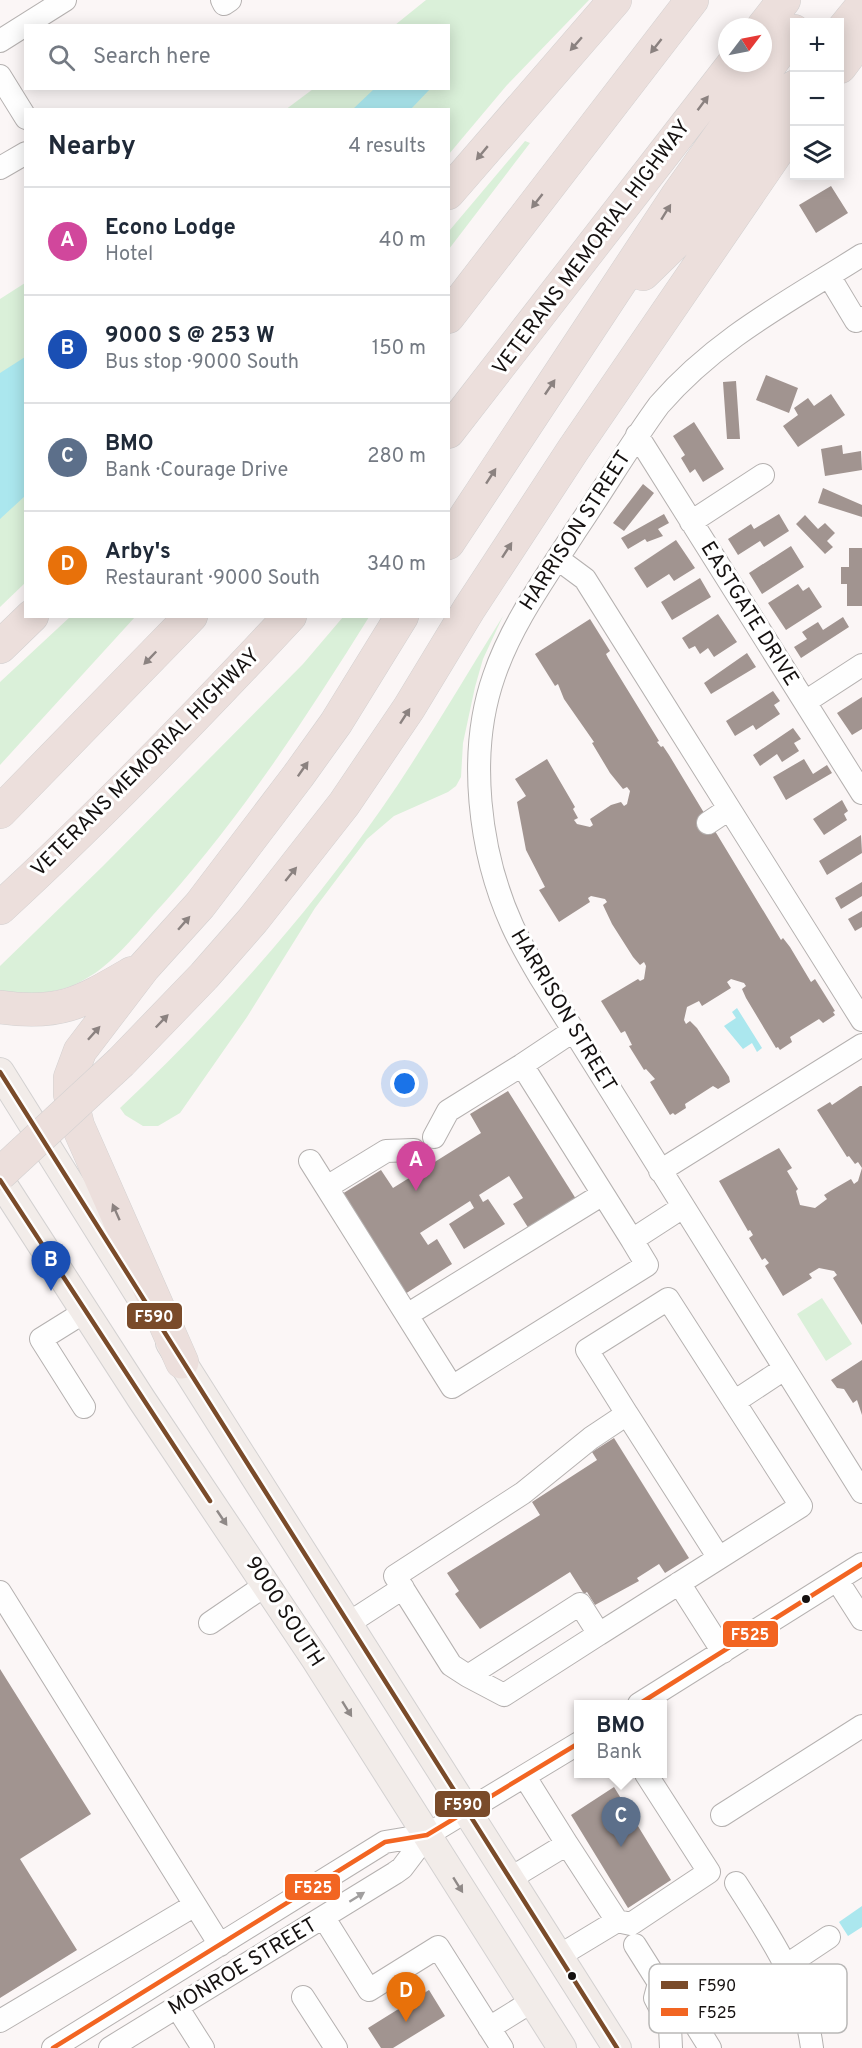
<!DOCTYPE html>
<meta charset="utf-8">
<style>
:root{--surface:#fff;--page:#f2f2f3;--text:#1f2937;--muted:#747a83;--line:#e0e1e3;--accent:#7c3aed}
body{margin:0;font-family:Overpass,sans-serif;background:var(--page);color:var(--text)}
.controls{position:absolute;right:18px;top:18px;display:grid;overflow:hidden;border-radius:0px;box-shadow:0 3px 15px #0003}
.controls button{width:54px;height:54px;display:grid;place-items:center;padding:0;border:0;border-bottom:2px solid var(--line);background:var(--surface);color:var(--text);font:30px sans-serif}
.compass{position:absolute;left:718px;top:18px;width:54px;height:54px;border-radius:50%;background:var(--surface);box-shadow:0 3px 15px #0003;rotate:58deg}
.you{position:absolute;left:405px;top:1084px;width:21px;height:21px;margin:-15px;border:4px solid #fff;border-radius:50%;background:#1a73e8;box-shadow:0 0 0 9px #1a73e833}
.badge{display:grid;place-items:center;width:39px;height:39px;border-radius:50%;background:var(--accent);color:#fff;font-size:20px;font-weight:700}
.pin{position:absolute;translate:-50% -50px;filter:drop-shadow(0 2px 3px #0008)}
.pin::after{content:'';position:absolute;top:32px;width:21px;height:18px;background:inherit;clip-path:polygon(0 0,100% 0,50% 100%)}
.popup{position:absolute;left:574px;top:1700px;width:93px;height:78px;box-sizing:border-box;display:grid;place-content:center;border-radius:0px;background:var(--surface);filter:drop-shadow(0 2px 4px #0005);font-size:20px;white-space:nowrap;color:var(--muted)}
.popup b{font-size:22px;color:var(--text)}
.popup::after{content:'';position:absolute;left:50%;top:100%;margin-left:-12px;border:12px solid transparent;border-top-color:var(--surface)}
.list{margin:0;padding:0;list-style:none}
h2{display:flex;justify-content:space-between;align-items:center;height:78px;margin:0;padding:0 24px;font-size:26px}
h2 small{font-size:20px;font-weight:400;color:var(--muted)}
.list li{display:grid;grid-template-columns:39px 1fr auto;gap:18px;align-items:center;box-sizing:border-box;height:108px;padding:0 24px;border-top:2px solid var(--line)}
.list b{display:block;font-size:22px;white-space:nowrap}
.list p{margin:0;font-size:20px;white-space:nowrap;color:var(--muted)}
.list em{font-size:20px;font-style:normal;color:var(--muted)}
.icon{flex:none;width:33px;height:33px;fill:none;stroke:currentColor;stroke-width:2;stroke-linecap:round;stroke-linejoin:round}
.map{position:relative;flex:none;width:862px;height:2048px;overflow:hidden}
.search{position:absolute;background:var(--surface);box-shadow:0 3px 15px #0003;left:24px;top:24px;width:426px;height:66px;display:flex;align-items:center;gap:15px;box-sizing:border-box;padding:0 21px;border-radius:0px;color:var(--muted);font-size:22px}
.panel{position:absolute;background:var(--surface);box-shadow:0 3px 15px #0003;left:24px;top:108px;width:426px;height:510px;border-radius:0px}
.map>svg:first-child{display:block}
.green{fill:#daf0d9}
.water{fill:#abe7ee}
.building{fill:#a19490}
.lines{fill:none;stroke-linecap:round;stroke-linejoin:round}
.minor-casing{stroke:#b5b1b0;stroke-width:24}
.major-casing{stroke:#d3d1d1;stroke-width:30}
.highway-casing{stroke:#d3d1d1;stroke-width:34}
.minor{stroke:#fefefe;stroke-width:22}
.major{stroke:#f2ece9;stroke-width:28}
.highway{stroke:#ecdfdc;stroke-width:33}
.highway-bridge-casing{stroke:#d3d1d1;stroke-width:34;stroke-linecap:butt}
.highway-bridge{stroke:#ecdfdc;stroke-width:33}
.bus-1-casing{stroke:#fff;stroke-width:9}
.bus-2-casing{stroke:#fff;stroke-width:9}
.bus-1{stroke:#7a4b2a;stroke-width:4.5}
.bus-2{stroke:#f26522;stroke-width:4.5}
.oneway{fill:#8b8280}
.oneway2{fill:#8f8987}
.oneway3{fill:#a19f9f}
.bus-dot{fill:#151110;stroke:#fff;stroke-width:2}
.labels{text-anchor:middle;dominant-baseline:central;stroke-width:6;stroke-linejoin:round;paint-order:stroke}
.street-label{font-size:21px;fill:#151110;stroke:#fff}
.key{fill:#fff;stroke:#b9b8b7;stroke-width:1.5}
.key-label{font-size:16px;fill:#151110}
.line-badge{stroke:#fff;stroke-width:2}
.badge-label{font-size:16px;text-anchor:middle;font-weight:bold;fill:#fff}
</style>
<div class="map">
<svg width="862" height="2048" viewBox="0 0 862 2048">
<rect width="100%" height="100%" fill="#fbf6f6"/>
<!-- green -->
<path class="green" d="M426,0H589L507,85L449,154L448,110H285L313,89L448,88V26L395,25Z
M525,141L530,143L449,249V231Z
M25,283V583L0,607V299Z
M71,616L135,617L0,765V682Z
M503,616L483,659L475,687L463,743L461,777L456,786L448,792L394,816L367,839L315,908L247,1017L180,1113L158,1126H143L125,1115L120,1108C217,1017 306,917 382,808C425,746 463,680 503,616Z
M343,617H369C304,721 237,824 153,915C131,940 110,967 80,982C55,995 26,995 0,991V966L103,866L303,664Z
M822,1298L852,1344L826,1361L797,1314Z"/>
<!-- water -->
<path class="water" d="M374,89V88L430,89L411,109H353Z
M25,357V496L0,519V373Z
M737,1008L762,1048L757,1052L752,1043L743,1049L724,1026L736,1018L732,1012Z
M862,1906V1927L848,1936L839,1922Z"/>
<!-- building -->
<path class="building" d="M831,186L848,213L816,233L799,205Z
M766,375L798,388L789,413L756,400Z
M736,381L740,439H727L723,382Z
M831,394L845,415L798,447L783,426L798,415L794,408L808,398L814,406Z
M694,422L724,469L703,482L695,469L690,473L681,458L685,455L673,436Z
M842,445L843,454L861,451L862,470L825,476L821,449Z
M643,484L654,493L624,531L613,523Z
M823,488L862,505V517L818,503Z
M664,514L669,523L658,529L663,536L647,542L645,539L628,549L621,538Z
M779,514L789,531L764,547L760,541L738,555L728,539L751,524L754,529Z
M805,515L818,529L825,523L835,533L827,541L833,547L825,554L796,524Z
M676,540L695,568L674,581L669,574L647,588L634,568Z
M791,546L804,567L762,594L749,573Z
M849,548H862V606H847V584H841V567H849Z
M700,578L711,597L672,620L661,602Z
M798,584L803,591L809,587L822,607L786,630L768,603Z
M718,614L737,642L714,657L708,648L700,654L695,646L689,649L682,638Z
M843,617L849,627L801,658L794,647L807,639L802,632L818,622L823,630Z
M590,619L610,651L606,654L608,658L659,741L657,742L661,747L663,746L669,755L781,940L783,938L790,947L811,982L815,979L835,1011L833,1012L835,1015L823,1023L819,1019L790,1037L792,1042L780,1050L778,1047L776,1048L746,998L742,989L746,986L744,983L731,979L727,982L731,988L702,1006L699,1001L687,1007L684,1020L686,1024L690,1021L697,1028L729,1077L730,1082L718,1089L713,1086L685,1104L686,1108L675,1115L673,1113L670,1115L650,1082L655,1079L646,1069L644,1070L629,1046L632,1045L625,1031L621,1033L601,1001L638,979L640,981L644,979L646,966L644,962L640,965L633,957L612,924L603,905L607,902L605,899L591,896L588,898L590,902L559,922L539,890L545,887L526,850L517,802L526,796L515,779L547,759L575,807L573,809L578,818L574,820L577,824L590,827L593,825L590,819L611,805L621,802L624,806L627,804L630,791L627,787L623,789L610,773L592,743L594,742L564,699L558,684L555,686L535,654Z
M747,653L756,667L711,694L704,683Z
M773,691L780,701L774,705L780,714L756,730L753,725L735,736L726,721Z
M862,697V729L852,735L837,713Z
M793,728L801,739L794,743L799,751L782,762L777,754L760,766L753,755Z
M804,759L813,774L827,765L832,773L786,800L773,777Z
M842,800L848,811L844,814L847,820L824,835L813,819Z
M861,835L862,853L827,875L819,861Z
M862,882V896L841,909L835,898Z
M862,911V927L855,931L848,919Z
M860,1086H862V1325L833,1278L837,1275L834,1271L819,1268L809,1274L812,1278L783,1296L765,1266L769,1263L765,1258L762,1260L749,1238L753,1235L750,1230L748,1231L719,1181L779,1148L792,1168L787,1171L798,1189L796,1191L800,1205L815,1208L827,1199L824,1195L832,1190L851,1179L854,1184L858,1181L862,1168L858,1162L855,1164L849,1156L847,1157L817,1110L830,1102L832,1105Z
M508,1091L576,1199L529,1229L513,1204L523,1198L509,1176L479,1195L483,1202L488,1199L505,1224L464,1249L449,1224L474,1208L470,1201L420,1233L428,1245L437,1239L452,1264L405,1294L342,1194L381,1170L393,1188L481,1133L470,1114Z
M862,1360V1415L857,1400L853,1403L844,1389L837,1388L831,1380Z
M614,1438L689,1558L665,1573L659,1564L637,1578L639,1581L595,1605L587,1592L584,1594L570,1572L480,1629L455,1594L459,1591L447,1573L540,1515L532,1502L597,1460L592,1452Z
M0,1669L91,1814L20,1859L77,1950L0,1998Z
M614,1787L671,1880L628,1908L571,1815Z
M429,1990L445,2016L393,2048H381L368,2028Z"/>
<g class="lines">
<!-- minor casing -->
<g class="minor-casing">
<path id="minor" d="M222,0L224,4L230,0
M0,41L65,0
M0,76L26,118
M0,168L26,153
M862,255C788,302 717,338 659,405C629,446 604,489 576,530C546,577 512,623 494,676C467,753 479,852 512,925C520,943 530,960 540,977L862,1492
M829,276L856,321L862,318
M637,435L862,793
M691,522L763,475
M558,559L585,579L862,1020
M805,702L862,665
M708,823L729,809
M573,1031L522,1065L632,1240L683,1207
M434,1137L448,1111L522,1065
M310,1161L452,1387L647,1265L632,1240
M660,1171L862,1045
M327,1187L386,1151L414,1150
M407,1315L603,1194
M734,1402L784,1369
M84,1407L41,1339L86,1311
M627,1414L719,1558L599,1634L580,1604L468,1676L451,1665L395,1576L523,1493L591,1438Z
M627,1414L587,1350L668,1299L801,1506L719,1558
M837,1580L862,1619
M679,1583L723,1652
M0,1592L220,1945
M210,1623L267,1584
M349,1623L403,1588
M468,1676L504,1695L599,1634
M639,1704L862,1564
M525,1777L567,1844
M722,1815L862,1726
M511,1878L567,1844L617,1921L559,1956
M736,1883C769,1935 804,1985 812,2048
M324,1918L369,1990L438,1947L502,2048
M617,1921L631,1924L709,1872L646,1774
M635,1945L659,1983L655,1998L670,2027L671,2048
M787,1965L829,1937
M659,1983L668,1986L675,1992L710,2048
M303,1997L336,2048
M177,2007L203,2048
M0,2021L195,1905
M489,2028L531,2002
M53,2048L385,1842L427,1835
M110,2048L395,1873L402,1868L427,1835L579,1743"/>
</g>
<!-- major casing -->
<g class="major-casing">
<path id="major" d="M0,1072L142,1299
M0,1180L142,1400L316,1660L562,2048
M170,1343L617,2048"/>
</g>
<!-- highway casing -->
<g class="highway-casing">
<path id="highway" d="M763,27L784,0
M840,33L862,6
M840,67L862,37
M448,193L615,0
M643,274L678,240L743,148L794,87
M448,317L692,0
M448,432L734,63
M448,543L677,196L794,31
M0,647L32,616
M0,812L191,616
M0,908C101,815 196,717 290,616
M0,1007C60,1016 82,1002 132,973
M121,1062L204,976L253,920L344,804L409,708L469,609L573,450L794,127
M182,1362L78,1126L70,1094V1078L80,1051L144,967L200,905L298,776L336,723L402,616"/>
</g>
<!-- minor -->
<use href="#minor" class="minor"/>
<!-- major -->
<use href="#major" class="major"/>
<!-- highway -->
<use href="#highway" class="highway"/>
<!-- highway-bridge casing -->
<g class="highway-bridge-casing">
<path id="highway-bridge" d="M0,1174L121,1062"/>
</g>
<!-- highway-bridge -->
<use href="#highway-bridge" class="highway-bridge"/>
<!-- bus-1 casing -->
<g class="bus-1-casing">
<path id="bus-1" d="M0,1072L617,2048
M0,1180L210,1501"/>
</g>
<!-- bus-2 casing -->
<g class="bus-2-casing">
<path id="bus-2" d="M639,1704L862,1564
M53,2048L385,1842L427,1835L579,1743"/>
</g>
<!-- bus-1 -->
<use href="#bus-1" class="bus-1"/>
<!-- bus-2 -->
<use href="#bus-2" class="bus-2"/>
</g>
<!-- one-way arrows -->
<defs><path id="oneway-solid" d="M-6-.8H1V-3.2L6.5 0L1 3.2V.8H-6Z" transform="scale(1.5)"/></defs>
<g class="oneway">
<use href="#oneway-solid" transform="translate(576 44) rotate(131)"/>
<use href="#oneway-solid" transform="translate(656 46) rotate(128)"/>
<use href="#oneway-solid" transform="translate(703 103) rotate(-53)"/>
<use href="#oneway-solid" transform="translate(482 153) rotate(130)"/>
<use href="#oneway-solid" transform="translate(537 201) rotate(128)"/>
<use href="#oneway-solid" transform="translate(666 212) rotate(-58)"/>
<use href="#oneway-solid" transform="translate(550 387) rotate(-56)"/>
<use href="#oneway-solid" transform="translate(491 476) rotate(-57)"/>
<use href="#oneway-solid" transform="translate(507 550) rotate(-57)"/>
<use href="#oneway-solid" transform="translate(150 658) rotate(134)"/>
<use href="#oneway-solid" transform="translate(405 716) rotate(-57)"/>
<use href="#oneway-solid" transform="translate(303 769) rotate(-55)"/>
<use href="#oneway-solid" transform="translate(291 874) rotate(-51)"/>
<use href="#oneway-solid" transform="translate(184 923) rotate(-49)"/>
<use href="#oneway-solid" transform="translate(162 1021) rotate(-46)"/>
<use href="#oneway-solid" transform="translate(94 1033) rotate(-48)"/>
<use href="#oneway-solid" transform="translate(116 1212) rotate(-114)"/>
</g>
<g class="oneway2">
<use href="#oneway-solid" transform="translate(222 1518) rotate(56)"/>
<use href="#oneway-solid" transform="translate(347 1709) rotate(58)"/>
<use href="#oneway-solid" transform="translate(458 1885) rotate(58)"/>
</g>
<use class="oneway3" href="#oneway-solid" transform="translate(357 1897) rotate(-32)"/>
<!-- markers -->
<g class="bus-dot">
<circle cx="806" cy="1599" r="5"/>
<circle cx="572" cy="1976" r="5"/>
</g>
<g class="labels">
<!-- street labels -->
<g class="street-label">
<text transform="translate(592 248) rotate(-53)">VETERANS MEMORIAL HIGHWAY</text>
<text transform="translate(576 531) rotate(-57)">HARRISON STREET</text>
<text transform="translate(749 614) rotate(58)">EASTGATE DRIVE</text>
<text transform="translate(146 763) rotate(-45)">VETERANS MEMORIAL HIGHWAY</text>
<text transform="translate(563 1011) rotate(59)">HARRISON STREET</text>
<text transform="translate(284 1612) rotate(57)">9000 SOUTH</text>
<text transform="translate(243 1967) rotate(-31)">MONROE STREET</text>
</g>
</g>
<!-- legend -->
<rect x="649" y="1964" width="198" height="69" rx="9" class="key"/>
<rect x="661" y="1981" width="27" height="8" fill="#7a4b2a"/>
<rect x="661" y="2008" width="27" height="8" fill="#f26522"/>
<g class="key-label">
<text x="698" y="1991">F590</text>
<text x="698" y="2018">F525</text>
</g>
<g class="line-badge">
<rect x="126" y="1302" width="57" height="28" rx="6" fill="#7a4b2a"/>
<rect x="722" y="1620" width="57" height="28" rx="6" fill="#f26522"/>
<rect x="434" y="1790" width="57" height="28" rx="6" fill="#7a4b2a"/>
<rect x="284" y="1873" width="57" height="28" rx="6" fill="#f26522"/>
</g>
<g class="badge-label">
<text x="154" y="1322">F590</text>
<text x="750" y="1640">F525</text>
<text x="463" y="1810">F590</text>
<text x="313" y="1893">F525</text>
</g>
</svg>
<div class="controls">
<button>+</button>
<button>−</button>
<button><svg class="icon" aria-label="layers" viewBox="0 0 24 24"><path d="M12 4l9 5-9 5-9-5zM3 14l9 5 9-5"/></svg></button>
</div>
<svg class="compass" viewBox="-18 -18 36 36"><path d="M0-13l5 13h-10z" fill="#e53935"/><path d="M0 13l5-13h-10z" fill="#747a83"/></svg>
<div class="you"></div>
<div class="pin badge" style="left:416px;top:1191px;background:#d1479c">A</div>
<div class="pin badge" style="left:51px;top:1291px;background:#1a4fb4">B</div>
<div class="pin badge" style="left:621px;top:1847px;background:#5c6f8a">C</div>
<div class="popup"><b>BMO</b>Bank</div>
<div class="pin badge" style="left:406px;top:2022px;background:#e8710a">D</div>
<div class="search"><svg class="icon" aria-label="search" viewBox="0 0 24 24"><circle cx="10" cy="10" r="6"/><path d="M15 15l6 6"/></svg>Search here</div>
<section class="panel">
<h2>Nearby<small>4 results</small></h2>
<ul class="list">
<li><span class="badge" style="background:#d1479c">A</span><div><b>Econo Lodge</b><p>Hotel</p></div><em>40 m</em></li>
<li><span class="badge" style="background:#1a4fb4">B</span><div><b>9000 S @ 253 W</b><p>Bus stop · 9000 South</p></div><em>150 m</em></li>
<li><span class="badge" style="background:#5c6f8a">C</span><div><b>BMO</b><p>Bank · Courage Drive</p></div><em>280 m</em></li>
<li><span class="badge" style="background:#e8710a">D</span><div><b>Arby's</b><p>Restaurant · 9000 South</p></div><em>340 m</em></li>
</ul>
</section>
</div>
